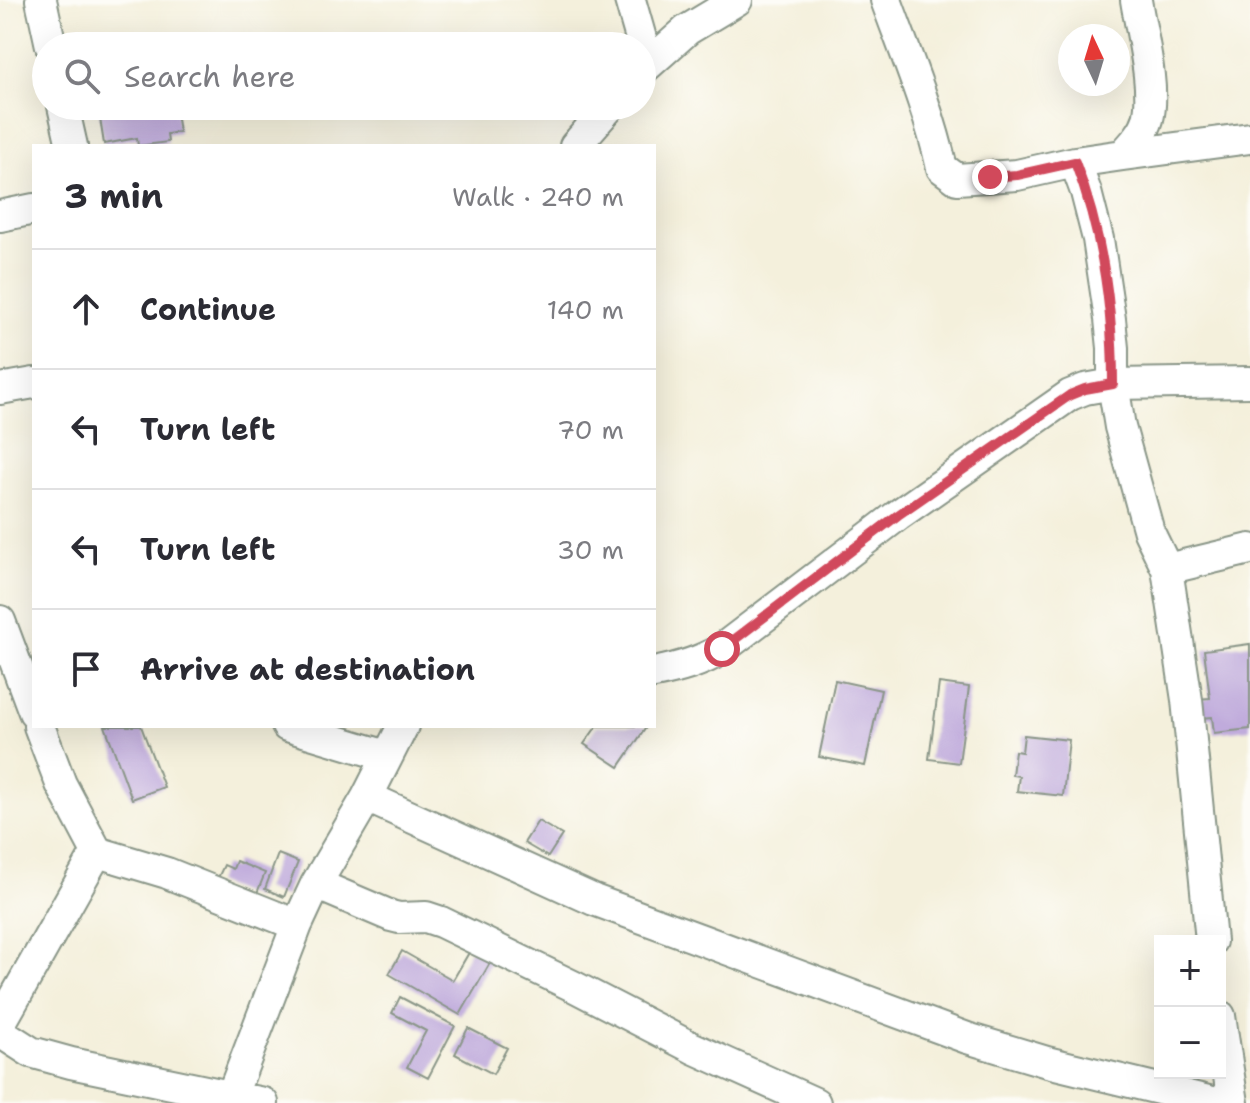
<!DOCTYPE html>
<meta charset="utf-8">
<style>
:root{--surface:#fff;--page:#f2f2f3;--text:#2b2b33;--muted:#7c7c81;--line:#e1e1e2}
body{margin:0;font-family:"Shantell Sans",sans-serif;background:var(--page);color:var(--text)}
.controls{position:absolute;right:24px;bottom:24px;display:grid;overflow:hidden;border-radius:0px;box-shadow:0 8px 32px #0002}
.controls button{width:72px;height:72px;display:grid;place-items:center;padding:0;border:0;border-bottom:2px solid var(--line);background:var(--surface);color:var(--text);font:40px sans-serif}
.compass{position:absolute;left:1058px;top:24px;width:72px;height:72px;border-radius:50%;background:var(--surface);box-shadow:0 8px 32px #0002;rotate:356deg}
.stop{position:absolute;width:24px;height:24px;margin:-18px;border:6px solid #d1495b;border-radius:50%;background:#fff}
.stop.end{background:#d1495b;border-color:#fff;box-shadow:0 2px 8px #0008}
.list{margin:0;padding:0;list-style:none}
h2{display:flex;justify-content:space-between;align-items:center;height:104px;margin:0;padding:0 32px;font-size:34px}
h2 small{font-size:26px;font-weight:400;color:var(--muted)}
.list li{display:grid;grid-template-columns:52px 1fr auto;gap:24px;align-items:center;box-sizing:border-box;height:120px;padding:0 32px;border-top:2px solid var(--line)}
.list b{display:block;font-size:30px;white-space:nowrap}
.list em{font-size:26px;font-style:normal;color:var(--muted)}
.icon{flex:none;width:44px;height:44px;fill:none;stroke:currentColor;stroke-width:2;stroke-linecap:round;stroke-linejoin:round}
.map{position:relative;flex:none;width:1250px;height:1103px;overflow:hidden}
.search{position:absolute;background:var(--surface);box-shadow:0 8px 32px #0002;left:32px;top:32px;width:624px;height:88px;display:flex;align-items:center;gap:20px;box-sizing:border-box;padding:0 28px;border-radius:44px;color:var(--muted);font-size:30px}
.panel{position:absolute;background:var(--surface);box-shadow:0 8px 32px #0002;left:32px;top:144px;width:624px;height:584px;border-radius:0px}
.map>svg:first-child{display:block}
.building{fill:#c0abdc}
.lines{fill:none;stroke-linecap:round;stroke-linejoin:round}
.minor-casing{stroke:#8a9688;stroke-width:34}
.minor{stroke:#fff;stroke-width:30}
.route{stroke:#d1495b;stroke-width:10}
</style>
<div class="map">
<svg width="1250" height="1103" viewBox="0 0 1250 1103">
<rect width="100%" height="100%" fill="#fdfcf7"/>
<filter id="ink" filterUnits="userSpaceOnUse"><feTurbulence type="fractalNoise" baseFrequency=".0125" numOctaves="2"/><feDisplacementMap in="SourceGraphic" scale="16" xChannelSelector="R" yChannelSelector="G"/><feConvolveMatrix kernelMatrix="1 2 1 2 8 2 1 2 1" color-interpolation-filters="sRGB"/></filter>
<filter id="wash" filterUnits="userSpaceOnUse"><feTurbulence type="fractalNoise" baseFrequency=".006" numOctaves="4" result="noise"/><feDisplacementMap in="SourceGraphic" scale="32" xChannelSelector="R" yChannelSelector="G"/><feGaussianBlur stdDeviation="1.8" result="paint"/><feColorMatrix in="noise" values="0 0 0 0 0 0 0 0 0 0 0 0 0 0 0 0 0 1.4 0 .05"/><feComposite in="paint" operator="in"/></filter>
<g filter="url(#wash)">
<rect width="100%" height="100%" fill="#f4f0dc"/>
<g id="blocks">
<!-- building -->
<path class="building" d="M98,106H175L179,132L167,134L168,142L138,146L137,138L104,144Z
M1250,644V729L1214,733L1212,717L1200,718L1198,699L1210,698L1204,650Z
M835,680L881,690L865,766L819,757Z
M939,683L969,687L959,763L929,759Z
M105,726H141L164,787L132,799Z
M597,726H647L619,767L584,744Z
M1024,735L1069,740L1063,796L1017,791L1019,776L1012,775L1015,751L1022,752Z
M538,821L562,835L548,857L524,843Z
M278,854L298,862L284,897L265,889Z
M236,861L265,873L255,898L216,882L224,865L233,869Z
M474,944L494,956L460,1015L389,974L402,951L453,980Z
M400,997L455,1026L428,1078L407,1067L426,1031L392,1013Z
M468,1028L507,1048L493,1074L455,1054Z"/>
</g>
</g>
<g filter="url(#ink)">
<use href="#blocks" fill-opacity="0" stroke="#8a9688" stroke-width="2"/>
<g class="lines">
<!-- minor casing -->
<g class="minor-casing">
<path id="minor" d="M41,0L51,46
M630,0L648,63
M886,0C906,55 929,110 942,168L957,179L1017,175L1075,162L1123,155L1250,138
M642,70L687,30L737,0
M63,106L72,146
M575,146L610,106
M1123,155C1133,144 1144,133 1148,119C1156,88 1141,32 1136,0
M1075,162L1086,192L1098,239L1110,319L1113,348V384L1120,427L1149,532L1167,569L1187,700L1211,941
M0,216L34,209
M0,389L34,383
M1167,569L1250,549
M0,621L34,712
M654,673C679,668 701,662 722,649L898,515L1070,395L1085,389L1113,384L1250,382
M39,726L61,784L97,852L167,873L297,925
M287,726L387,756
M367,797L594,900L967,1038L1047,1062L1217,1103
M316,884L391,916L399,918L426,917L441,922L575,987L693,1048L815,1103
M1220,1016L1233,1103
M0,1024L97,852
M0,1032L31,1052L71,1063L263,1103
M229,1103L297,925L316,884L367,797L403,726"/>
</g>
<!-- minor -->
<use href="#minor" class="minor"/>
</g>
</g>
<g class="lines" filter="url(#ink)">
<!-- route -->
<path class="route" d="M722,649L898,515L1070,395L1085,389L1113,384C1113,309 1102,232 1075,162L1017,175L990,177"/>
</g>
</svg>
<div class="controls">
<button>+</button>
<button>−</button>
</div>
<svg class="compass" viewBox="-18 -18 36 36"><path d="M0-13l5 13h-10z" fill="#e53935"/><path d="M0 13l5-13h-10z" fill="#7c7c81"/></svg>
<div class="stop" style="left:722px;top:649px"></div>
<div class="stop end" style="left:990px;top:177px"></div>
<div class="search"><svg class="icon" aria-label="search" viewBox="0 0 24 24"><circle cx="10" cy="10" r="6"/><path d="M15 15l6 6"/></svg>Search here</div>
<section class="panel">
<h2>3 min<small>Walk · 240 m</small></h2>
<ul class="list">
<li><svg class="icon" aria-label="ahead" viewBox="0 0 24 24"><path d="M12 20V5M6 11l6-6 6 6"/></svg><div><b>Continue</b></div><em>140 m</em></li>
<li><svg class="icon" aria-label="left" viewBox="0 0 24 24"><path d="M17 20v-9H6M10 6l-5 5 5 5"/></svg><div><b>Turn left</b></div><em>70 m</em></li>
<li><svg class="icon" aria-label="left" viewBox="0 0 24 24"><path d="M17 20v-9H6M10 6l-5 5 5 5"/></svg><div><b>Turn left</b></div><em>30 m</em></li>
<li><svg class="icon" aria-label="arrive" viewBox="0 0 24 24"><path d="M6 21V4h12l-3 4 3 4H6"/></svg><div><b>Arrive at destination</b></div></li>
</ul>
</section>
</div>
